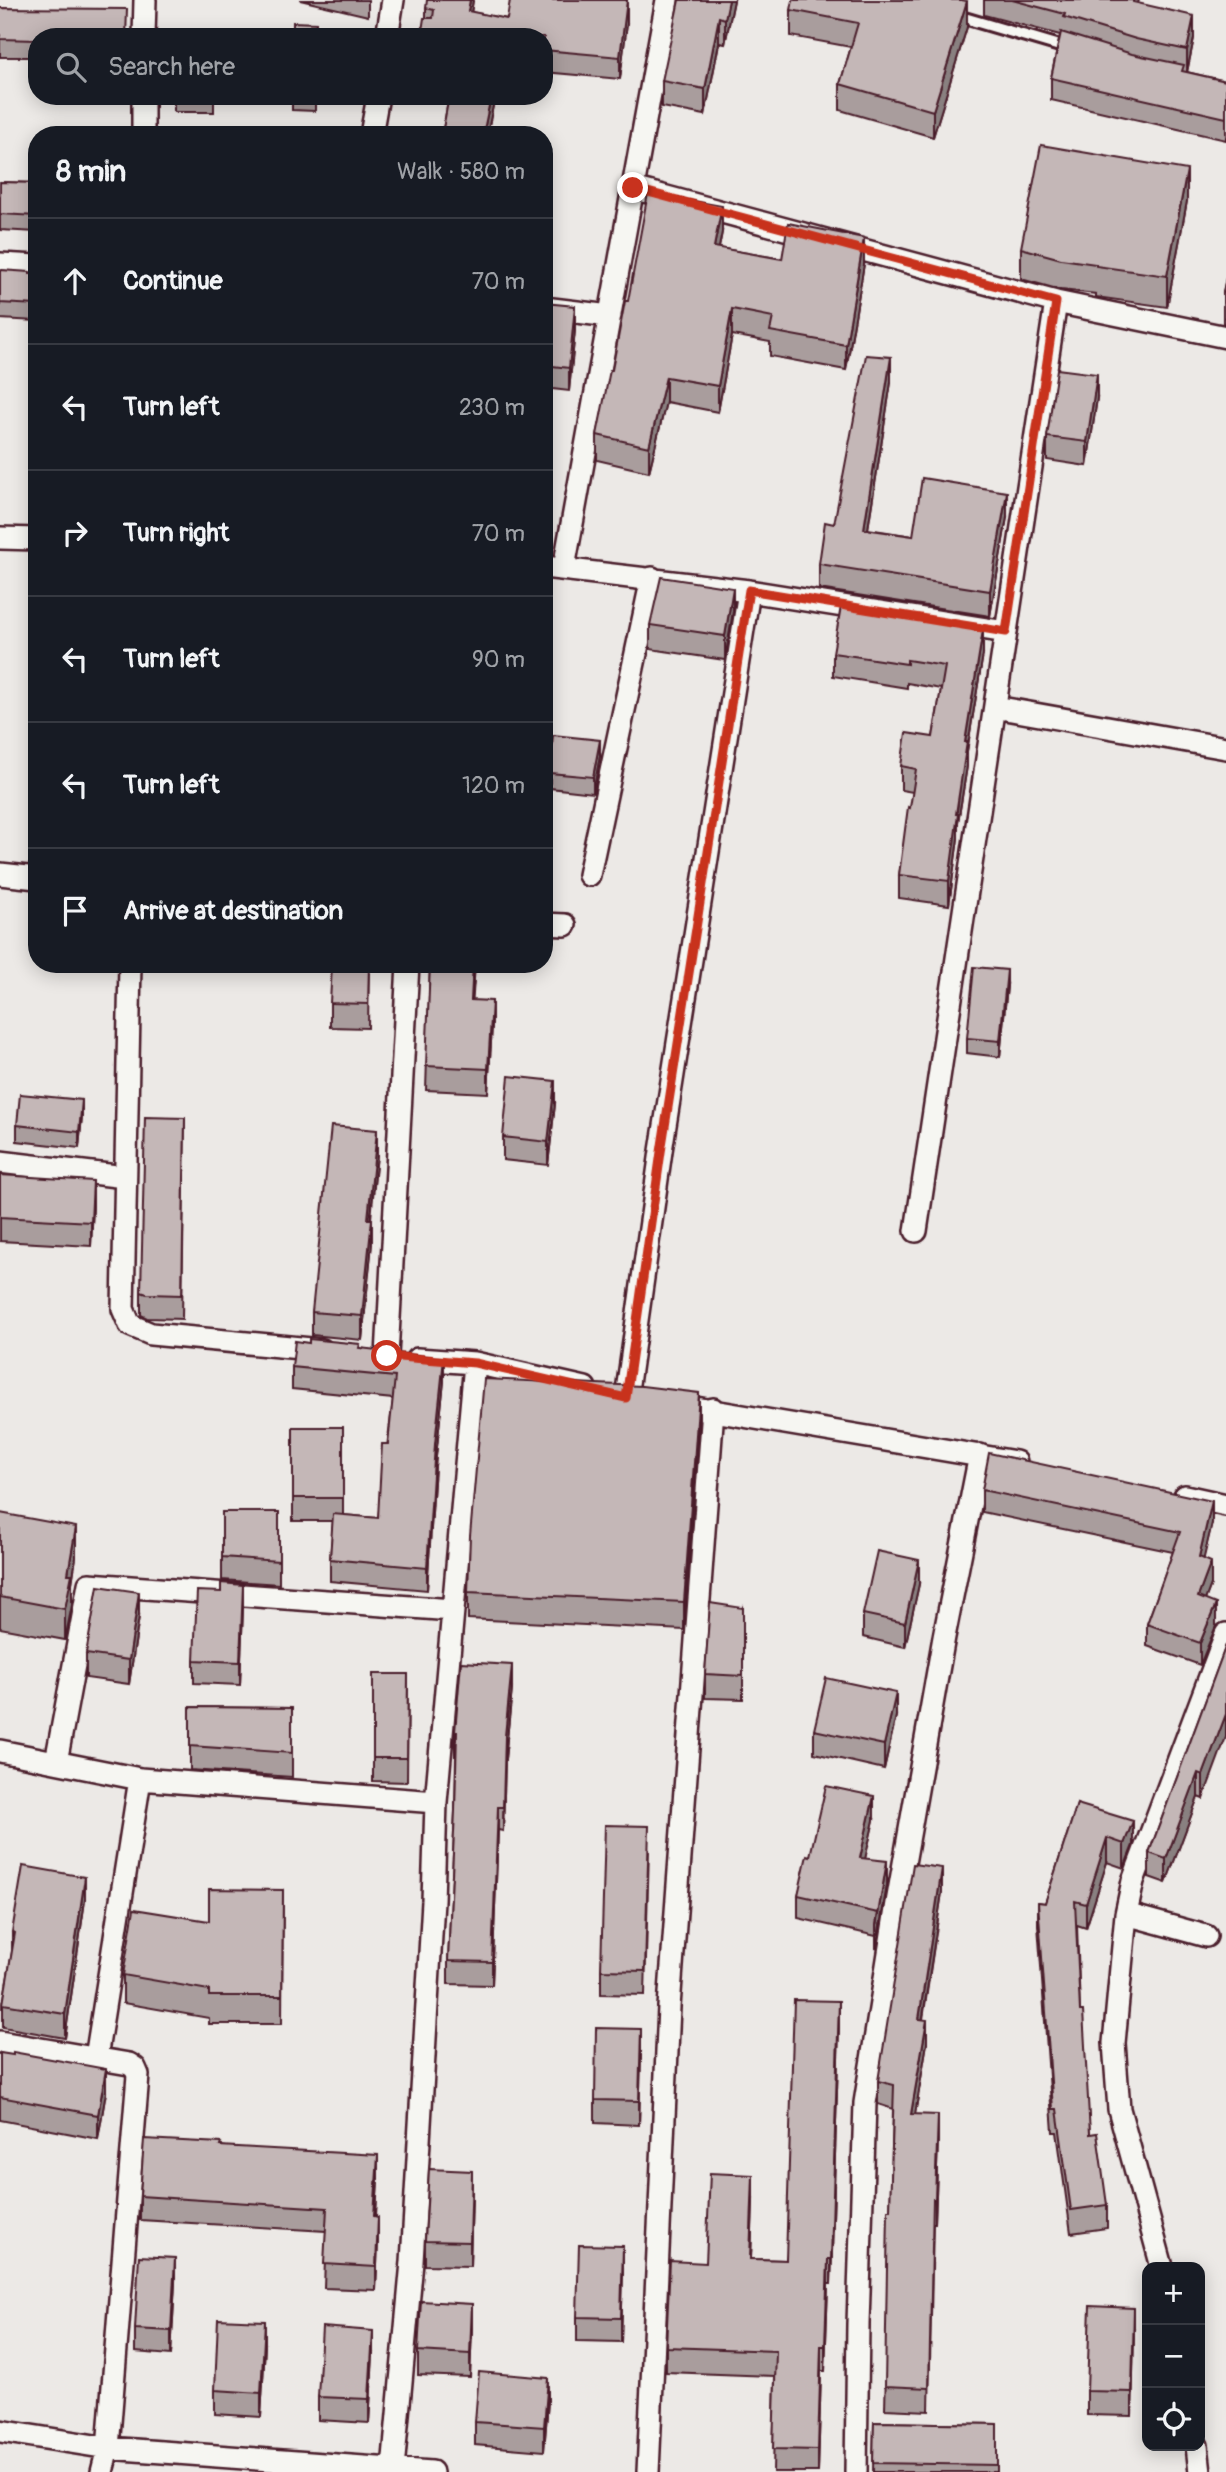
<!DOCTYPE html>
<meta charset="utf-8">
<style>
:root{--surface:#171b24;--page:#20242c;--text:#f1f3f6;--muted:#9ea1a6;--line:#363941}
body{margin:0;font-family:Pangolin,sans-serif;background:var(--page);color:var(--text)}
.controls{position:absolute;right:21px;bottom:21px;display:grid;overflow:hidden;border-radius:14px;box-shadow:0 4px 18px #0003}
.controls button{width:63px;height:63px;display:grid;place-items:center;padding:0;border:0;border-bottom:2px solid var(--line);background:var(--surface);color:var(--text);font:35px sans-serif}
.stop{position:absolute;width:21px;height:21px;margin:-16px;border:5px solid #c8321e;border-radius:50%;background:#fff}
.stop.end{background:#c8321e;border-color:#fff;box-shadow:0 2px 7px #0008}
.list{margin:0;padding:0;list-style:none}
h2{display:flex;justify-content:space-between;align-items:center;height:91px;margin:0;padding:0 28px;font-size:30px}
h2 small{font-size:23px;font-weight:400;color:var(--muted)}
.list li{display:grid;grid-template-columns:46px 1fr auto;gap:21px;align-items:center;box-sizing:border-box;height:126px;padding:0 28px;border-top:2px solid var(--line)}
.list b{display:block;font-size:26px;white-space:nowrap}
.list em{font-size:23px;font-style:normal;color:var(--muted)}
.icon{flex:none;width:38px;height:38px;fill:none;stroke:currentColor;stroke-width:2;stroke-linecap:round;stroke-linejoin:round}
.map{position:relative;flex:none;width:1226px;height:2472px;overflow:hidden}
.search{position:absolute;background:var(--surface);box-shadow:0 4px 18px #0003;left:28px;top:28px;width:525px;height:77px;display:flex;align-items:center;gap:18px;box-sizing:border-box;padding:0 24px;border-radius:28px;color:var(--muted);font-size:26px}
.panel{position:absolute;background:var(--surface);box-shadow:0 4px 18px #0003;left:28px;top:126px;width:525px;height:847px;border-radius:28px}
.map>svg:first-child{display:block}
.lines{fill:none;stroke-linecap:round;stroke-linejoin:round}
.service-casing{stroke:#4a1f2b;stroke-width:16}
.minor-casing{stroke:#4a1f2b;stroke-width:26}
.service{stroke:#f6f6f2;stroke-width:10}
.minor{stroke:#f6f6f2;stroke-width:21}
.wall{fill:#a99d9d;stroke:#4a1f2b;stroke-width:2}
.shaded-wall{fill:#898080;stroke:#4a1f2b;stroke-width:2}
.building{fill:#c4b7b7;stroke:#4a1f2b;stroke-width:2}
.route{stroke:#c8321e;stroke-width:9}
</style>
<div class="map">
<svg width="1226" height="2472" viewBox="0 0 1226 2472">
<rect width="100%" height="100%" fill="#ece9e6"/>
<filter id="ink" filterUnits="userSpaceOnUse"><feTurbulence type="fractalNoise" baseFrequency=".0143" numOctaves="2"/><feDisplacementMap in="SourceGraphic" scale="14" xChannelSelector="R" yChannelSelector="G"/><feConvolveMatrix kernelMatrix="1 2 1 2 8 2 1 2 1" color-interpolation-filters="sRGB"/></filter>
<g filter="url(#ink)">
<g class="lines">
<!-- service casing -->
<g class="service-casing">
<path id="service" d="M954,15L1070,49"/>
</g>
<!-- minor casing -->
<g class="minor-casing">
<path id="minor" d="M144,37L145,0
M387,37L393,0
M143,135V96
M371,135L378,96
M633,188L1056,302L1006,632
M0,264L37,266
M1056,302L1226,337
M544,308L610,316
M0,538L37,539
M544,567L749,591L1006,632L916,1231
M564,568L667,0
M995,707L1226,748
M0,874L37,878
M589,875L652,578
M544,924L565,925
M130,964L123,1309L130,1325L151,1334L322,1350
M0,1162L125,1177
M387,1356L408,964
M417,1359L475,1363L585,1388
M626,1398L661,1151L749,591
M672,1404L1016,1462
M1185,1496L1226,1505
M0,1751L140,1779L436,1802
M56,1762L89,1584L453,1610
M1126,1914L1206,1936
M0,2042L129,2064L135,2068L138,2075L108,2448L102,2472
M96,2058L140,1779
M1162,2267L1119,2109L1114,2043L1126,1914L1133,1881L1226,1634
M0,2431L108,2448L432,2472
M1197,2446L1200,2472
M393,2469L412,2262L433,1901L436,1802L475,1363
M648,2472L669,2007L713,1409
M856,2472L858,2324L865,2103L897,1903L944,1637L980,1455"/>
</g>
<!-- service -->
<use href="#service" class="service"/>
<!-- minor -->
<use href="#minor" class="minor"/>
</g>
<!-- wall -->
<path class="wall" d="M300,0H368V16Z
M473,0L471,12L507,19L627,23L620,79L544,72V37L426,18V8Z
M734,0L725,44L719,43L705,115L662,107V81Z
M984,0H1139L1138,3L1194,38L1187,72L1226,81V140L1051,100V78L1060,35L984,15Z
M0,8L37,37V57H0Z
M791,10L967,27L933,137L840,110V84L851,47L791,36Z
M174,96H214V112H174Z
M292,96H315V111L292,110Z
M449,96H495L487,135H443V129Z
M0,182L37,183V232L0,230Z
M1187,201L1167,307L1096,297V294L1061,290L1021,279V248Z
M722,232L719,248L782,259L864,264L846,370L770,356V342L732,335L718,412L666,402L649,472L597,460V435L628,301Z
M0,270L37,274V321L0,319Z
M1226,278V324L1223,323V292Z
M544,303L575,330L569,391L544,388Z
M891,382L868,529L913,536L1007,517L990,616L819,589V564Z
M1097,398L1087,466L1047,460V437Z
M733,611L725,660L650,649V625Z
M833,653L983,654L967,751V766L958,822V838L949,905L899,898V875L913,792L901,790V766L933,737L941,689L907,683V688L833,676Z
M600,756L593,793L550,788V773Z
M369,964L368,1028L330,1027V1003Z
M430,964H475L472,1000L492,1025L488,1093L426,1090Z
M1007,986L1000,1057L967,1053V1038Z
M555,1104L548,1165L503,1160V1137Z
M82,1116L79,1148L17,1141V1125Z
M185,1118L182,1319L147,1318L141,1315V1292Z
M377,1154L371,1219L372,1243L362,1340L312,1335V1312Z
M0,1175L93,1205L91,1246L0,1241Z
M360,1348L386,1353L444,1381L435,1466L427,1590L330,1581V1559L333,1521H293V1427H343V1515L378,1518L393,1399L292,1389V1367Z
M699,1420L684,1630L468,1619V1592Z
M982,1490L1212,1523L1203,1559L1211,1584L1205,1600L1216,1626L1200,1665L1147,1646V1624L1173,1552L982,1512Z
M222,1512H279V1584L222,1580Z
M0,1513L76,1557L72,1583V1605L65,1640L0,1628Z
M919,1584L905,1647L863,1637V1614Z
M243,1608L240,1685L194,1683V1660Z
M743,1608V1699L705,1698V1674Z
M139,1616L129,1684L86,1678V1654Z
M1226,1645L1203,1799L1198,1797L1166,1883L1149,1877V1853Z
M373,1674H408L407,1782L373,1781Z
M512,1689L505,1759L503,1831L498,1830L492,1985L448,1984V1961L455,1811L456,1756H455V1732Z
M190,1707L292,1708V1777L190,1770Z
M896,1716L884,1769L814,1753V1730Z
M1077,1804L1133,1845L1124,1868L1107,1862L1086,1928L1077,1925L1080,2011L1090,2134L1107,2205V2228L1071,2233L1057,2132H1053L1038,1925V1902L1045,1903Z
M874,1820L865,1858L887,1885L876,1949V1936L798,1918V1895L810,1856Z
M649,1849L645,1995L601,1994V1970Z
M283,1890L282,2024H209V2018L123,2003V1975L209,1921Z
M942,1892L923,2019L927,2043L915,2114L938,2139L935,2223H933L929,2411L885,2409L893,2109L878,2104V2081Z
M85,1900L65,2038L3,2027V2004L12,1952V1932Z
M839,2026L831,2284H828L825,2371H821L818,2472H773L775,2376L666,2372V2347L706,2263L753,2201L751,2259L786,2260Z
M0,2053L106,2092L98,2139L0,2120Z
M641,2053L639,2125L595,2123V2100Z
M221,2146L378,2179L376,2216L378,2240L376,2290L324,2288L326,2231L140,2220V2196Z
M472,2194L470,2266L425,2265V2241Z
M623,2270L621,2342L577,2341V2317Z
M175,2282L171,2355L135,2352V2329Z
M472,2328L470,2377L418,2375V2351Z
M1134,2331L1132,2416L1087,2415V2391Z
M265,2345L261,2417L215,2414V2390Z
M373,2354L369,2423L318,2420V2397Z
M548,2401L544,2451L475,2445V2422Z
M874,2422L997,2424V2472H873Z"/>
<!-- shaded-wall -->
<path class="shaded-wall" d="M470,0H473L468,34V11Z
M627,0V23L620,79V57Z
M729,0H734L725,44V19Z
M967,1V27L933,137V111Z
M1194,16V38L1187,72V50Z
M719,17V43L705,115V89Z
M491,96H495L487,135H483Z
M1187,170V201L1167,307V276Z
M722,206V232L714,272V247Z
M864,238V264L846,370V345Z
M575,306V330L569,391V368Z
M732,309V335L718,412V386Z
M891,357V382L864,554V529Z
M1097,374V398L1087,466V442Z
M666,377V402L649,472V447Z
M549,451V475L544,524V501Z
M1007,492V517L990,616V591Z
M733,588V611L725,660V636Z
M983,630V654L967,751V766L958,822V838L949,905V881L965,742Z
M600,740V756L593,793V777Z
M473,964H475L471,1023V1000Z
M1007,970V986L1000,1057V1041Z
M492,1001V1025L488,1093V1069Z
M555,1081V1104L548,1165V1142Z
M82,1100V1116L79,1148V1132Z
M377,1130V1154L368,1242V1219Z
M93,1181V1205L91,1246V1222Z
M372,1219V1243L362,1340V1316Z
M444,1358V1381L435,1466L427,1590V1568L435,1444Z
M699,1393V1420L684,1630V1602Z
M1212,1501V1523L1199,1579V1557Z
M76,1527V1557L72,1583V1605L65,1640V1609L68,1574Z
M919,1560V1584L905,1647V1623Z
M1211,1562V1584L1198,1619V1597Z
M243,1585V1608L240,1685V1662Z
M139,1592V1616L129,1684V1660Z
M1216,1604V1626L1200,1665V1643Z
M512,1665V1689L505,1759L503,1831L505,1736Z
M896,1693V1716L884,1769V1745Z
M1226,1714V1737L1203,1799V1775Z
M1198,1773V1797L1166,1883V1859Z
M874,1796V1820L860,1881V1858Z
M498,1807V1830L492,1985V1962Z
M1133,1821V1845L1124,1868V1844Z
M1107,1838V1862L1086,1928V1904Z
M887,1861V1885L876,1949V1926Z
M942,1868V1892L919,2042V2019Z
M85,1877V1900L65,2038V2014Z
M839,2001V2026L831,2284V2259Z
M927,2020V2043L911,2138V2114Z
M641,2029V2053L639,2125V2101Z
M106,2069V2092L98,2139V2115Z
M938,2115V2139L935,2223V2199Z
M378,2155V2179L374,2240V2216Z
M472,2171V2194L470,2266V2242Z
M753,2175V2201L750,2284V2259Z
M378,2217V2240L376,2290V2267Z
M623,2246V2270L621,2342V2318Z
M175,2258V2282L171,2355V2331Z
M828,2259V2284L825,2371V2346Z
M472,2304V2328L470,2377V2354Z
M1134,2308V2331L1132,2416V2392Z
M265,2321V2345L261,2417V2393Z
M373,2331V2354L369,2423V2399Z
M821,2346V2371L818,2472V2450Z
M548,2378V2401L544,2451V2427Z"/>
<!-- building -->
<path class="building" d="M427,0H470L468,11L507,19L510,0H627L620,57L544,50V37H421L424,18H433L434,10L426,8Z
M679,0H729L725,19L719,17L705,89L662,81Z
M793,0H961L967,1L933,111L840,84L858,23L791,10Z
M1012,0H1133V2L1194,16L1187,50L1136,39L1064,17L1065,14Z
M0,8L127,9L126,37H37V40L0,39Z
M293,22L316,23V37H293Z
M1061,32L1132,54L1184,65L1182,71L1226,81V118L1051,78Z
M449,96H491L483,135H477L443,129Z
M1041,145L1187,170L1167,276L1096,266V264L1061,259L1021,248Z
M0,182L37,183V216L0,214Z
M648,193L722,206L714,247L782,259L788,223L864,238L846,345L770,331L773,317L732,309L718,386L666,377L649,447L597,435L610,370H612L625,301H628Z
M0,270L30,272V274H37V305L0,303Z
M1226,278V293L1223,292Z
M544,303L575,306L569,368L544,365Z
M866,355L891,357L864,529L913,536L922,478L1007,492L990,591L819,564L825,522L834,524Z
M1057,369L1097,374L1087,442L1047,437Z
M544,451H549L544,501Z
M661,577L733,588L725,636L650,625Z
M841,606L983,630L965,742H967L956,814H958L949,881L899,875L908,807L910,808L916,769L901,766L906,733L933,737L945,666L907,660V664L833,653Z
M553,735L600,740L593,777L550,773Z
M332,964H369L368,1004L330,1003Z
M430,964H473L471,1000L492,1001L488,1069L426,1066Z
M974,967L1007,970L1000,1041L967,1038Z
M509,1076L555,1081L548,1142L503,1137Z
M20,1094L82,1100L79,1132L17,1125Z
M145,1117L185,1118L182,1295L147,1294L141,1292Z
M331,1126L377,1130L368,1219H372L362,1316L312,1312Z
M0,1175L93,1181L91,1222L0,1217Z
M309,1339L360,1344L359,1348L386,1351V1352L444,1358L435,1444L427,1568L330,1559L333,1514L378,1518L382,1444H388L395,1377L292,1367L295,1341L309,1343Z
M484,1379L642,1386L699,1393L684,1602L468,1592L470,1536Z
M293,1427H343V1498H293Z
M989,1453L1212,1501L1199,1557L1211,1562L1198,1597L1216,1604L1200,1643L1147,1624L1180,1532L982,1490Z
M222,1512H279V1561L222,1557Z
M0,1513L76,1527L68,1574H72L65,1609L0,1597Z
M877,1551L919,1560L905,1623L863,1614Z
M221,1583L243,1585L240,1662L194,1660L197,1591L221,1592Z
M98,1586L139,1592L129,1660L86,1654Z
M710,1603L743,1608V1676L705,1674Z
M1226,1645V1714L1203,1775L1198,1773L1166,1859L1149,1853Z
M461,1662L512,1665L505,1736L503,1807H498L492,1962L448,1961L455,1811L457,1732H455Z
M373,1674H408L407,1758H373Z
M826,1678L896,1693L884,1745L814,1730Z
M190,1707L292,1708V1753L190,1746Z
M826,1786L874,1796L860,1858L887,1861L876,1926L878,1913L798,1895L807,1855L810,1856Z
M1077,1804L1133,1821L1124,1844L1107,1838L1086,1904L1075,1901L1080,2011H1083L1090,2134L1097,2133L1107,2205L1071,2210L1057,2109H1053L1038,1902L1045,1903Z
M605,1825L649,1826L645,1971L601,1970Z
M913,1864L942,1868L919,2019L927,2020L911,2114L938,2115L935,2199H933L929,2388L885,2386L888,2210H890L894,2085L878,2081Z
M23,1866L85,1877L65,2014L3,2004L15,1933L12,1932Z
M209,1889L283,1890L282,1996H209V1990L123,1975L134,1909L209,1921Z
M794,2000L839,2001L831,2259H828L825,2346H821L818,2450L773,2449L776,2351L666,2347L670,2261L706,2263L710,2173L753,2175L750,2259L786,2260Z
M596,2028L641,2029L639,2101L595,2100Z
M13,2052L106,2069L98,2115L0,2097V2053L13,2055Z
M144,2139L221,2143L220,2146L378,2155L374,2216L378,2217L376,2267L324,2264L327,2208L140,2196Z
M429,2169L472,2171L470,2242L425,2241Z
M579,2245L623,2246L621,2318L577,2317Z
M139,2256L175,2258L171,2331L135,2329Z
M421,2301L472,2304L470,2354L418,2351Z
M1090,2306L1134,2308L1132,2392L1087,2391Z
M218,2319L265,2321L261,2393L215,2390Z
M322,2327L373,2331L369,2399L318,2397Z
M479,2372L548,2378L544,2427L475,2422Z
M874,2422L997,2424V2465L873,2463Z"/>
</g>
<g class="lines" filter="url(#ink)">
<!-- route -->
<path class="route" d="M387,1356L475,1363L626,1398L661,1152L749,590L1006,632L1056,302L633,188"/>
</g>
</svg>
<div class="controls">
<button>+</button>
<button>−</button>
<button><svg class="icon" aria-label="locate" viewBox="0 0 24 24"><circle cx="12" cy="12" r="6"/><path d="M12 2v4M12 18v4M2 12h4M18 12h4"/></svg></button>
</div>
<div class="stop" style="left:387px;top:1356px"></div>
<div class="stop end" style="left:633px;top:188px"></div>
<div class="search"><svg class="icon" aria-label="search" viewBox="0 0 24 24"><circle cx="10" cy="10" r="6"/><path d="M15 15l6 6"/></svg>Search here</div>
<section class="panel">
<h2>8 min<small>Walk · 580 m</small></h2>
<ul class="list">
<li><svg class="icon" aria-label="ahead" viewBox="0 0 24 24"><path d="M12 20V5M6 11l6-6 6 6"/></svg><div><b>Continue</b></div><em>70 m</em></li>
<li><svg class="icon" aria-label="left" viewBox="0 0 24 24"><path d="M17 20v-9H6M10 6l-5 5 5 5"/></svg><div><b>Turn left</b></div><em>230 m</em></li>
<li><svg class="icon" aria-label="right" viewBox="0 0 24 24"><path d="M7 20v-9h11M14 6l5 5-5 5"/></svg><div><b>Turn right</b></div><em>70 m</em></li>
<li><svg class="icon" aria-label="left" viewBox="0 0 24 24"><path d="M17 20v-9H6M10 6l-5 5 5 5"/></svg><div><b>Turn left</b></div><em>90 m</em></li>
<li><svg class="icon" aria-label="left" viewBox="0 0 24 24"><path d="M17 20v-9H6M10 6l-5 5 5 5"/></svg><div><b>Turn left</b></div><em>120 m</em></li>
<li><svg class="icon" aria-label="arrive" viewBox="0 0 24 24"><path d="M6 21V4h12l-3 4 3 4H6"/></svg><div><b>Arrive at destination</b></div></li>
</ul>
</section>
</div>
